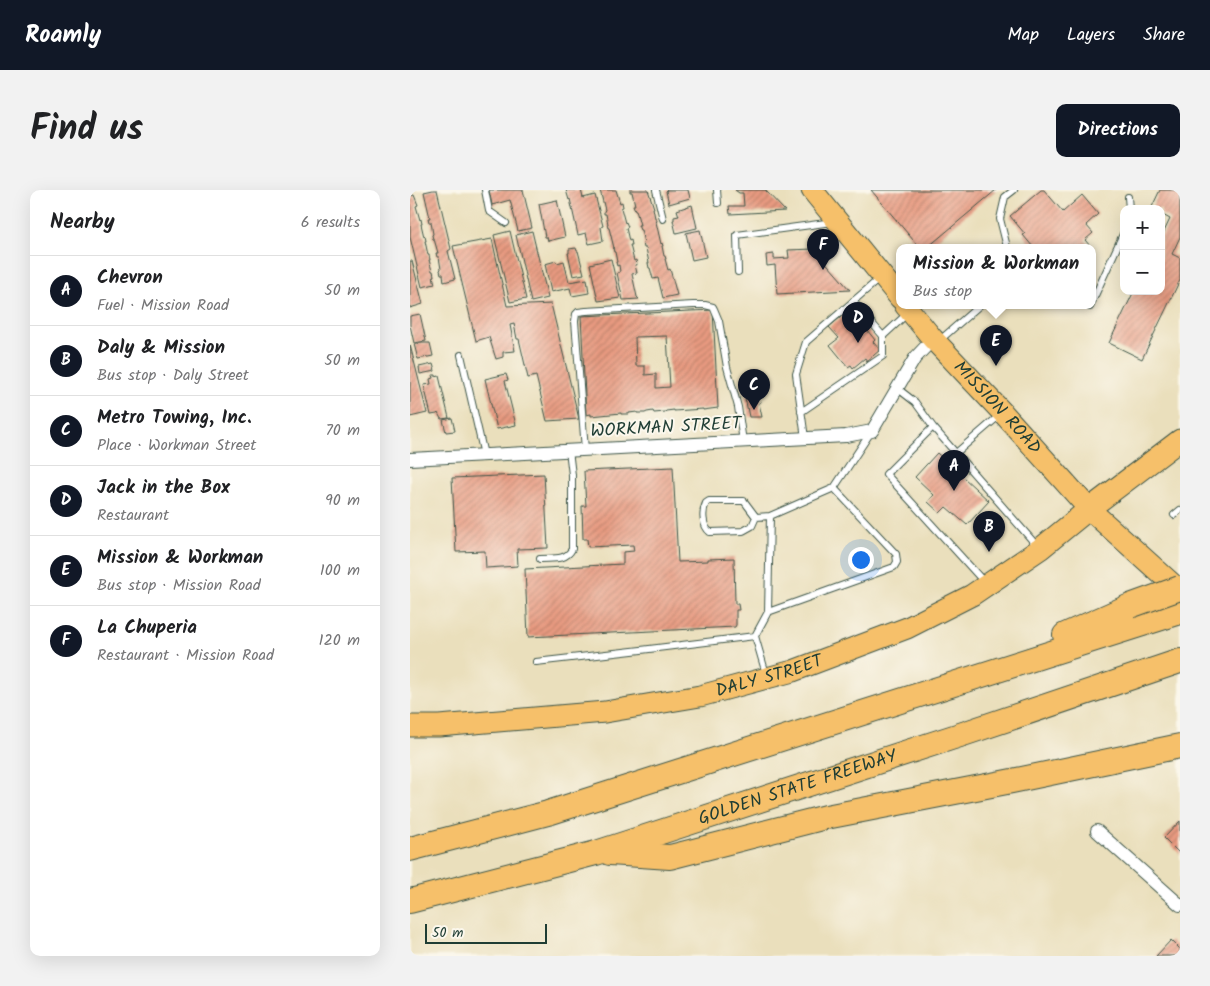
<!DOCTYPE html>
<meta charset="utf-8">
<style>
:root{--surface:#fff;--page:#f2f2f2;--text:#202124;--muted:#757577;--line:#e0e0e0;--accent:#111827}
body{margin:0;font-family:Kalam,sans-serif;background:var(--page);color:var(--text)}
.controls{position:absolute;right:15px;top:15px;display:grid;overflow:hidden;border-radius:10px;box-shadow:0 5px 20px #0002}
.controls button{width:45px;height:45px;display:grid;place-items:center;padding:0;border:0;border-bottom:1px solid var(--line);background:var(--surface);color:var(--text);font:25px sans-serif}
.scale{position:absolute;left:15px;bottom:12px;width:122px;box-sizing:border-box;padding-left:5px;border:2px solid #1f3d34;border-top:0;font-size:14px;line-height:18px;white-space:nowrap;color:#1f3d34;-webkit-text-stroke:4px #fbf7ec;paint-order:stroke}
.you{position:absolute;left:450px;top:369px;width:18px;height:18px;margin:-12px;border:4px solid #fff;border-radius:50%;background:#1a73e8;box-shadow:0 0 0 8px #1a73e833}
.badge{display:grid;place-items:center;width:32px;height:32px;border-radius:50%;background:var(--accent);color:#fff;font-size:16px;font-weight:700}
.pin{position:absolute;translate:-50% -41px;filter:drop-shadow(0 1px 2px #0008)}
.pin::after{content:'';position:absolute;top:26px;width:18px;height:15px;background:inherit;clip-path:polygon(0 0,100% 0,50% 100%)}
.popup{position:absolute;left:486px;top:54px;width:200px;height:65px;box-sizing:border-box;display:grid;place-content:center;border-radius:10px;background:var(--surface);filter:drop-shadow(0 1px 4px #0005);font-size:16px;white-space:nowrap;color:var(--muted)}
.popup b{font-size:19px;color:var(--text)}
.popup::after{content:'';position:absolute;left:50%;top:100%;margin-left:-10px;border:10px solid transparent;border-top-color:var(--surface)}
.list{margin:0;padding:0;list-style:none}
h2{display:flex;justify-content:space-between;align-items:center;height:65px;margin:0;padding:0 20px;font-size:21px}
h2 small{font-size:16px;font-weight:400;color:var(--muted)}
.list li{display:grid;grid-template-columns:32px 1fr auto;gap:15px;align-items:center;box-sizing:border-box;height:70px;padding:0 20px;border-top:1px solid var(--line)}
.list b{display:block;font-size:19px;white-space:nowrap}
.list p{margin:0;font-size:16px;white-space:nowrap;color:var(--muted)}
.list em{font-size:16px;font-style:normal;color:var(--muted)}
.map{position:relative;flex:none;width:770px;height:766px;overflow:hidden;border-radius:10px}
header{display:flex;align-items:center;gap:30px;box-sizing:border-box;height:70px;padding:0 25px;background:var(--accent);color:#fff}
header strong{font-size:24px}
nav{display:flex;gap:28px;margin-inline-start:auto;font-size:18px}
.intro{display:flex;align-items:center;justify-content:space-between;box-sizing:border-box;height:120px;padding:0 30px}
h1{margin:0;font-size:35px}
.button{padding:12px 22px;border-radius:10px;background:var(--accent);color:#fff;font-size:18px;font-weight:700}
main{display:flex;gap:30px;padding:0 30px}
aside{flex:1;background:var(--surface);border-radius:10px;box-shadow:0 5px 20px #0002}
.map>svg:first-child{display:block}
.building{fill:url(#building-hatch);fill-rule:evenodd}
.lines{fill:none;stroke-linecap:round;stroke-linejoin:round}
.lane-casing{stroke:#3d5548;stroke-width:8}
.street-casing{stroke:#3d5548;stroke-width:14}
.primary-casing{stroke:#3d5548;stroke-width:23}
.highway-casing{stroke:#3d5548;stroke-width:26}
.lane{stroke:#fff;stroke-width:6}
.street{stroke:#fff;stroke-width:12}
.primary{stroke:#f6c06b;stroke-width:21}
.highway{stroke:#f6c06b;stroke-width:24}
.highway-bridge-casing{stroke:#3d5548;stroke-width:26;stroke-linecap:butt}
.highway-bridge{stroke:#f6c06b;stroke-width:24}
.labels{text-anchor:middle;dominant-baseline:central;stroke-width:4;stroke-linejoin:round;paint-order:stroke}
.street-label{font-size:18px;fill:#1f3d34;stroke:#fbf7ec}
</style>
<header>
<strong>Roamly</strong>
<nav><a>Map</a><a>Layers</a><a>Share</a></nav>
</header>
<div class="intro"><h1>Find us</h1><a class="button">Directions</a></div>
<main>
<aside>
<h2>Nearby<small>6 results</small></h2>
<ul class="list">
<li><span class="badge">A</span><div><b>Chevron</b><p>Fuel · Mission Road</p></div><em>50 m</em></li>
<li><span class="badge">B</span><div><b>Daly &amp; Mission</b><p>Bus stop · Daly Street</p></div><em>50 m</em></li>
<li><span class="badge">C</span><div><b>Metro Towing, Inc.</b><p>Place · Workman Street</p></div><em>70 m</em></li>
<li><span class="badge">D</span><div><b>Jack in the Box</b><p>Restaurant</p></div><em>90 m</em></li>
<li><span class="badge">E</span><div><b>Mission &amp; Workman</b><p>Bus stop · Mission Road</p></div><em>100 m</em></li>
<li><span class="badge">F</span><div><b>La Chuperia</b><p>Restaurant · Mission Road</p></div><em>120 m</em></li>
</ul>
</aside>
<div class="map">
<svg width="770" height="766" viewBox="0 0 770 766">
<defs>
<pattern id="building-hatch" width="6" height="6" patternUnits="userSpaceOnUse" patternTransform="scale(1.25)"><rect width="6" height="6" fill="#e89a80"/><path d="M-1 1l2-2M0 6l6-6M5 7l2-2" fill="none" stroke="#bb7f6a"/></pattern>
</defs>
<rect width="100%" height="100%" fill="#fbf7ec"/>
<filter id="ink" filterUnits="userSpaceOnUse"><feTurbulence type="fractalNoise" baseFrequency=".02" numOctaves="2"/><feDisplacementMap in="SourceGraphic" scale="10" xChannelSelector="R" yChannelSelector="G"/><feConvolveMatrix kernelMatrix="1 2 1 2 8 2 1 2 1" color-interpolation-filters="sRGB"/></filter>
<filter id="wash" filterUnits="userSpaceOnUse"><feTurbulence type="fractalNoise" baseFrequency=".0096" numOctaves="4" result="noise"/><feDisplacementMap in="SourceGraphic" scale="20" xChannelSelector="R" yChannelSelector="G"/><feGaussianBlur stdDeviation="1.12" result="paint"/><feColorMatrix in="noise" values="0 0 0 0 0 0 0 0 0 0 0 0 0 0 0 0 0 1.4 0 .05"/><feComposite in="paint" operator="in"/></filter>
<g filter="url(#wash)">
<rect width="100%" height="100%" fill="#eadfbc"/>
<g id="blocks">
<!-- building -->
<path class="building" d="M23,0H27L41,59L38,61L45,89L34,92L33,84H31L30,80L31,79L29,67H27L26,63H28L24,49H23L22,45L23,44L21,32H19L18,28H20L14,2Z
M79,0H113L122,38L108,41L100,10L82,15Z
M156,0H171L173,8L185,5L193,36L191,37L193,51L179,54L176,43L168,45L160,9L159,10Z
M190,0H206L210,13L212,12L213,17L211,18L215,33L216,32L218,37L216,38L219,51L221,50L222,55H220L224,71L226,70L227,75H225L227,83L222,84L227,107L229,109L213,110L207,83L210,82L209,75L207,76L206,72H207L205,62H204L203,58H204L199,38H198L197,34H198L196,24H194V21L195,20Z
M220,0H238L244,18H243L245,28H246L247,31L246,32L251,54L252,53L253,56H252L254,66H255L256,69H255L258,80L260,79L267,105L253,108L248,88L243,89L240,78H239L238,73H239L236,58H234L233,53H234L231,40H230L228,35H230L226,20H225L223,15H225L222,2H220Z
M257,0H278L280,8L259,14L256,1Z
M325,0H355L375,21L320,24L319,16H334L333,3H329Z
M461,0H586L518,57H509Z
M631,0H634L653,22L672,5L688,24L676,35L683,43L675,50L681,57H623L613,45L615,44L600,26Z
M750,0H770V47L762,64L770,68V90L732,169L699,153L724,101H751V48L760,29L751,24V19H741Z
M4,5L8,15L6,16L10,30L11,29L12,34H11L14,47L15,46L16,51H15L18,65H19L20,70H19L22,81H23L24,86H23L25,94L12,97L0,47V6Z
M147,10L155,47L138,51L137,47H135L129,14Z
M282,15L287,38L266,43L263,30H264V27L269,26L267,20Z
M290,40L296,67L282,70L276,43Z
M100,41L116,109L100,112L84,45Z
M122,41L138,108L121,112L106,45Z
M82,49L97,116L141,114L169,229L137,231L126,186L118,188L109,149H107L104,134L100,135L105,161L93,162V167L86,169L79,147L66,151L43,56Z
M166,58L167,61H168L174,84L163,86L158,63H159V59Z
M404,59L440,100L367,104L365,75L357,76L356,65L364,64V69L379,68L378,60Z
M201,69L210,108L188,111L180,74Z
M0,71H2L13,114L0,118Z
M146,71L147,73L154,71L159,92L177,89L179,103L162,106L160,98L141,102L135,74Z
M303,120L308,218L293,220V219L264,221V220L256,221L255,222L244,223L243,221L237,222L235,223H227V222L219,223V224H211V223L181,226V224L176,225L171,126ZM257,146L260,197L246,198V184L235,185V176H226L225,147Z
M438,121L455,142L457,140L465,150L463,152L470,160L457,171L455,168L443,178L441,175L438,177L420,155L429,148L419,137Z
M10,124L16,151L4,153L0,135V126Z
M9,153H20L23,166L8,169L4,154H9Z
M0,155L17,223L0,227Z
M23,174L25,181L10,184L9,177Z
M96,184L98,190L95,191L106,235L87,239L75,189Z
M22,185H26V187L29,186L39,228L31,229L28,223L27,224L21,225L14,195L21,194L20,189L23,188Z
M349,204L351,212L349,213L352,227H339L335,207Z
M42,228L45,241L36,242L33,230Z
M527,263L579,311L557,335L536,317L530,323L518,312L524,305L505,287Z
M263,277L268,372L298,371V369L324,368L325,414H328L329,420H326V435L325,437L118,447L115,379L213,374V362L224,361L223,355L178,357L177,349H173L172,316H176L174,281Z
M134,284L138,358L107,359L108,376L76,378L75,361L46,362L42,288Z
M770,631V664L754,648Z
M761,750L770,759V766H746Z"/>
</g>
</g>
<g filter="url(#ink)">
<use href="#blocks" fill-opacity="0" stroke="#3d5548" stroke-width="1"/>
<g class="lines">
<!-- lane casing -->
<g class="lane-casing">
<path id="lane" d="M75,0L79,21L96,33
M246,0L253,29
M307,0L308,13
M718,7L719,19
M597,57L590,29L595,7L604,0
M328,82L327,45L423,32
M443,111L473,146
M682,112L714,42
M675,115L680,117L681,115
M530,150L570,115
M51,165L74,265
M487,198L505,212L523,237
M391,222L473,166V146L498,123
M395,248L386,184L396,152L469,89
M175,260L165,131L166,124L168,122L176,121L283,115H295L303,117L304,119L309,131L317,177L328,217L333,252
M546,263L590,225
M299,311H334L346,327L342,336L333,341L300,342C292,336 292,321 296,313Z
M764,325L770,320
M346,327L360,326L424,298L461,242
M130,369C142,368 156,371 162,359V285L159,260
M575,393L476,284L523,237L628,357
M358,422L484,377L487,372L486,364L424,298
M345,446L358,422L360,326
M126,472L231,460L345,446L356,484"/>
</g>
<!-- street casing -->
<g class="street-casing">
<path id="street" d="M0,269L436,246L462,241L505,168L523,149
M687,641L770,715"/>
</g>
<!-- primary casing -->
<g class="primary-casing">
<g id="primary">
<path d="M402,0L490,108"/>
<path id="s1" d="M495,115L523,149L593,223L679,319L770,401"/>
<path id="s2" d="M0,536H29L195,522L290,506L383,481L497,438L562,405L630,359L679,319L770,250"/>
</g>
</g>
<!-- highway casing -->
<g class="highway-casing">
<g id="highway">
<path d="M655,445L720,416"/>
<path d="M0,659L138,623L770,422"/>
<path d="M200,663L260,667L416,627L602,591L770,556"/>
<path id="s3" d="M0,711L186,663L550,545L770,471"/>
</g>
</g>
<!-- lane -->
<use href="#lane" class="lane"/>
<!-- street -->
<use href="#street" class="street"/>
<!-- primary -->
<use href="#primary" class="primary"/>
<!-- highway -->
<use href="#highway" class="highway"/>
<!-- highway-bridge casing -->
<g class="highway-bridge-casing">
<path id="highway-bridge" d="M720,416L770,398"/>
</g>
<!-- highway-bridge -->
<use href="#highway-bridge" class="highway-bridge"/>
</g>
</g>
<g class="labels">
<!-- street labels -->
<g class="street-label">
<text stroke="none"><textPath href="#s1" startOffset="138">MISSION ROAD</textPath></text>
<text transform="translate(256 238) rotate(-3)">WORKMAN STREET</text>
<text stroke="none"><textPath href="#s2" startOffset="364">DALY STREET</textPath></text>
<text stroke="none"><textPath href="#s3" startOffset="404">GOLDEN STATE FREEWAY</textPath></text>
</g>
</g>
</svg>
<div class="controls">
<button>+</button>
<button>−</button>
</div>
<div class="scale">50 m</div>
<div class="you"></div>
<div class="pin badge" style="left:544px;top:301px">A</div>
<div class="pin badge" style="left:579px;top:362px">B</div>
<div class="pin badge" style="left:344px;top:220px">C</div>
<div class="pin badge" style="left:448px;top:153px">D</div>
<div class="pin badge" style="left:586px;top:176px">E</div>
<div class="popup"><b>Mission &amp; Workman</b>Bus stop</div>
<div class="pin badge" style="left:413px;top:80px">F</div>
</div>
</main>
